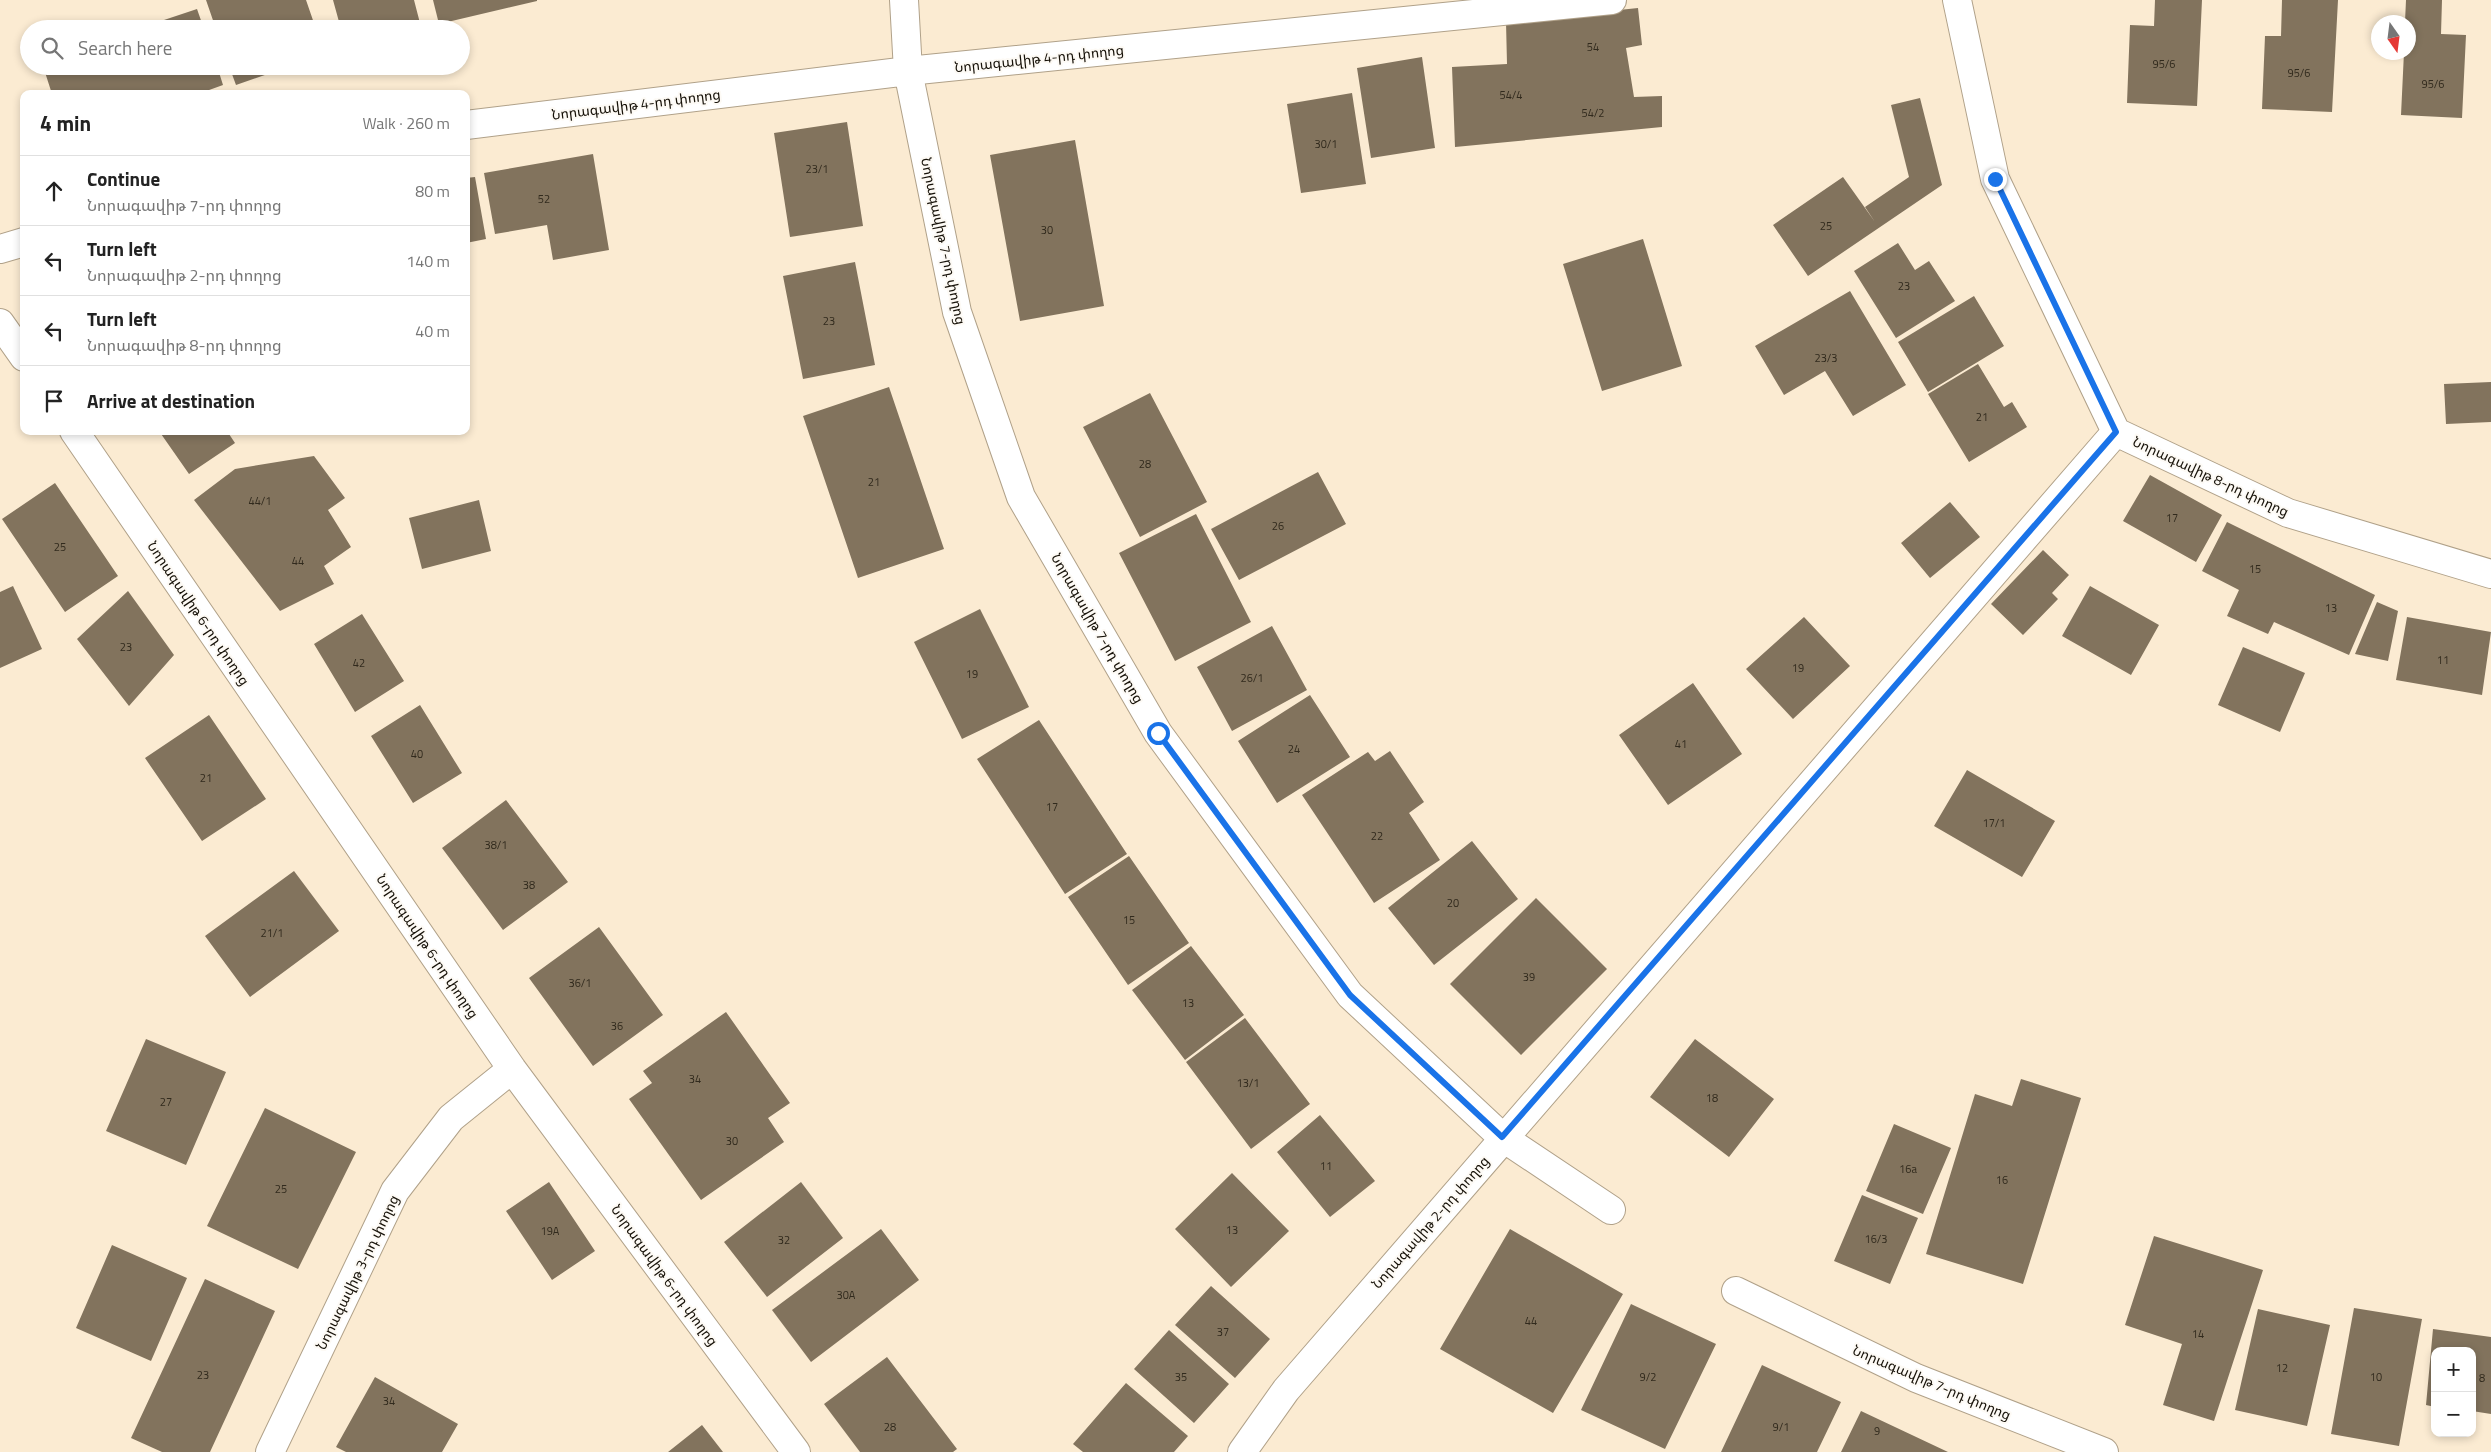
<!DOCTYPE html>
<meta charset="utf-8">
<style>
:root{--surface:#fff;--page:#f6f6f6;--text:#222;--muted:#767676;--line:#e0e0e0}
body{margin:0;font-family:"Titillium Web","Noto Sans Armenian",sans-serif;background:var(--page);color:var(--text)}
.controls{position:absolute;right:15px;bottom:15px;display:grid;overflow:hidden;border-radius:10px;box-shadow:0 2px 8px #0003}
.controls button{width:45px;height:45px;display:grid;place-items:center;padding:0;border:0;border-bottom:1px solid var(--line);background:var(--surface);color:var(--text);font:25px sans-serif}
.compass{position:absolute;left:2371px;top:15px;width:45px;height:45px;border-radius:50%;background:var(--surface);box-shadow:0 2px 8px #0003;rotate:166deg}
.stop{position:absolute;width:15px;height:15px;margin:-11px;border:4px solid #1a73e8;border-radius:50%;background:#fff}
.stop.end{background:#1a73e8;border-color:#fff;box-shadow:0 1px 5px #0008}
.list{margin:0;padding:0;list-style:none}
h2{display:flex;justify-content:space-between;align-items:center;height:65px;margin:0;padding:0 20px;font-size:21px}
h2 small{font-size:16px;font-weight:400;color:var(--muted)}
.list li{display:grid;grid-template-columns:32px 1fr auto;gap:15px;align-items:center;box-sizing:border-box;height:70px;padding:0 20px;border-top:1px solid var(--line)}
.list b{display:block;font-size:19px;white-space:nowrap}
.list p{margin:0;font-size:16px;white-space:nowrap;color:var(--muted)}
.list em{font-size:16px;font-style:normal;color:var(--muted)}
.icon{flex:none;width:28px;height:28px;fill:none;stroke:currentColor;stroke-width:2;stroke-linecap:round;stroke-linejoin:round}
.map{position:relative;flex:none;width:2491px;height:1452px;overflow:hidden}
.search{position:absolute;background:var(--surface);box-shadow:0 2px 8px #0003;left:20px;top:20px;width:450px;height:55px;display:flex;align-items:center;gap:12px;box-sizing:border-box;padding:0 18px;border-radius:28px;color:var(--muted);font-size:19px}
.panel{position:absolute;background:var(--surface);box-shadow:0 2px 8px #0003;left:20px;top:90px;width:450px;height:345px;border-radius:10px}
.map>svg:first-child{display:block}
.building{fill:#82735d}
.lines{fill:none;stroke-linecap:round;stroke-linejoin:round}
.street-casing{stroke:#b0a189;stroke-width:30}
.street{stroke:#fff;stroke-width:28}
.route{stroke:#1a73e8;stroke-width:6}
.labels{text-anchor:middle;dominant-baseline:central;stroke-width:4;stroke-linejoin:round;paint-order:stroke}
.number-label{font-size:11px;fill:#312a1d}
.street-label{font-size:14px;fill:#161108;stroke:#fdfaf5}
</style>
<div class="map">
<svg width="2491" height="1452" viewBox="0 0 2491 1452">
<rect width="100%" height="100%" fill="#fbebd2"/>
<!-- building -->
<path class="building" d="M206,0H306L316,29H216Z
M333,0H414L421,27L341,29Z
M433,0H537V1L439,24Z
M2155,0H2202L2197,106L2127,103L2130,25L2154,26Z
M2282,0H2338L2332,112L2262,109L2265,36H2281Z
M2406,0H2442L2441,34L2466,35L2462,118L2401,115L2404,52H2408V22H2405Z
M1638,8L1642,45L1626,48L1634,97L1662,96V127L1455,147L1452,67L1507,64L1506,22Z
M197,9L204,29H140V28Z
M1422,57L1435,148L1371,158L1357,68Z
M43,66H217L223,85L198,94H52Z
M229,66H288V67L236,85Z
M1352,93L1366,184L1301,193L1287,104Z
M1920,98L1942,185L1808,276L1773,225L1843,177L1875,222L1865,207L1909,177L1891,105Z
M847,122L863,226L790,237L774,133Z
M1075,140L1104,306L1020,321L990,155Z
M593,154L609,250L553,260L547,225L495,234L484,173Z
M475,177L486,239L466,243V178Z
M1643,239L1682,366L1602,391L1563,264Z
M1898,243L1915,270L1929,261L1955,301L1896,338L1854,271Z
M855,262L875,365L803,379L783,276Z
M1850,291L1906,385L1853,416L1825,371L1784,395L1755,346Z
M1974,296L2004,346L1928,392L1898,342Z
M1978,364L2004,407L2012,402L2027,427L1969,462L1928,394Z
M2491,382V422L2446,424L2444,384Z
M889,387L944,549L858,578L803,416Z
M1150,393L1207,502L1140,537L1083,427Z
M159,431H227L235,443L189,474Z
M314,456L345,498L328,510L351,547L324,566L334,584L280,611L194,500L235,469Z
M1318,472L1346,524L1239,580L1211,529Z
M2150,475L2222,515L2196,562L2123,521Z
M55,483L118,576L65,612L2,519Z
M479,500L491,551L422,569L409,518Z
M1950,502L1980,537L1930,578L1901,543Z
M1196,514L1251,622L1175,661L1119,553Z
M2227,522L2375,595L2349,655L2274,622L2268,634L2227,616L2239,590L2202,571Z
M2043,550L2069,575L2052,593L2058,599L2023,635L1991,604Z
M13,586L42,649L0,668V592Z
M2090,586L2159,625L2131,675L2062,636Z
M128,591L174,655L129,706L77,639Z
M2377,602L2398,611L2388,661L2355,654Z
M980,609L1029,707L962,739L914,642Z
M362,614L404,681L355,712L314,644Z
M1804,617L1850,666L1793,719L1746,669Z
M2407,617L2491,632L2482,695L2396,680Z
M1272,626L1307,690L1232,731L1197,667Z
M2243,647L2305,673L2280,732L2218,705Z
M1693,683L1742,754L1668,805L1619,735Z
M1310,695L1350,757L1277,803L1238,741Z
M420,705L462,773L413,803L371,736Z
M209,715L266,799L202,841L145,758Z
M1039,720L1127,854L1065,894L977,759Z
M1390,751L1424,802L1409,813L1440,860L1374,903L1302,795L1368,752L1375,761Z
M1967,770L2055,821L2022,877L1934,826Z
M506,800L568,882L503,930L442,848Z
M1472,841L1518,899L1434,965L1388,908Z
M1129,856L1189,943L1128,985L1068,897Z
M294,871L339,931L250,997L205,936Z
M1536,898L1607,969L1521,1055L1450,984Z
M599,927L663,1015L593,1066L529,978Z
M1191,946L1244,1015L1185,1060L1132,990Z
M726,1012L790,1103L768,1118L784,1142L701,1200L629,1099L652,1083L643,1071Z
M1245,1018L1310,1104L1251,1149L1186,1062Z
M146,1039L226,1072L186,1165L106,1131Z
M1695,1039L1774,1099L1729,1157L1650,1097Z
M2021,1079L2081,1098L2023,1284L1926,1254L1975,1094L2012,1106Z
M265,1108L356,1152L298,1269L207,1226Z
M1320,1115L1375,1181L1330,1217L1277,1152Z
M1894,1124L1951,1148L1923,1214L1866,1191Z
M1232,1173L1289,1231L1231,1287L1175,1229Z
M549,1182L595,1251L552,1280L506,1211Z
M801,1182L843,1238L767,1297L724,1242Z
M1862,1195L1918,1218L1890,1284L1834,1261Z
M881,1229L919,1280L811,1362L772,1310Z
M1510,1229L1623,1294L1553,1413L1440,1349Z
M2154,1236L2263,1270L2214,1421L2163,1405L2182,1344L2125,1325Z
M112,1245L187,1278L151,1361L76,1328Z
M205,1279L275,1311L210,1452H162L131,1438Z
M1211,1286L1270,1339L1235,1378L1175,1325Z
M1631,1304L1716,1344L1665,1449L1581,1410Z
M2354,1308L2422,1319L2399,1446L2331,1434Z
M2258,1309L2330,1325L2307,1426L2235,1410Z
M2433,1329L2491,1337V1414L2472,1411V1351H2435V1407L2426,1405Z
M1169,1330L1229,1384L1194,1423L1134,1369Z
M887,1357L957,1449L953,1452H860L824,1404Z
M1762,1365L1841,1402L1817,1452H1721Z
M375,1377L458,1424L442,1452H346L336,1447Z
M1126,1383L1188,1436L1174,1452H1083L1073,1444Z
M1861,1411L1948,1452H1841Z
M702,1425L723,1452H668Z"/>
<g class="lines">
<!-- street casing -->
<g class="street-casing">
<path id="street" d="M904,0L908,71L957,312L1021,497L1158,733L1350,995L1502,1137L1611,1210
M1957,0L1995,179L2116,432L2288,513L2491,574
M466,125L908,71L1612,0
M0,249L24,242
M0,323L24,357
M74,431L512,1069L796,1452
M1736,1291L1916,1378L2104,1452
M270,1452L395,1191L451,1118L512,1069
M1242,1452L1286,1390L2116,432"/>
</g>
<!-- street -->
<use href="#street" class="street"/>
</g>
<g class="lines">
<!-- route -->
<path class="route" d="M1158,733L1350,995L1502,1137L2116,432L1995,179"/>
</g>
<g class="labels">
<!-- number labels -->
<g class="number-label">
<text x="1593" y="47">54</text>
<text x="2164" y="64">95/6</text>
<text x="2299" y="73">95/6</text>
<text x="2433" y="84">95/6</text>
<text x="1511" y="95">54/4</text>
<text x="1593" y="113">54/2</text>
<text x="1326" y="144">30/1</text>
<text x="817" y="169">23/1</text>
<text x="544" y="199">52</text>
<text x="1826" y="226">25</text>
<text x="1047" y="230">30</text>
<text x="1904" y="286">23</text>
<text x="829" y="321">23</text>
<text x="1826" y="358">23/3</text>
<text x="1982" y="417">21</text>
<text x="1145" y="464">28</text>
<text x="874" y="482">21</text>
<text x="260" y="501">44/1</text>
<text x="2172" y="518">17</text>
<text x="1278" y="526">26</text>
<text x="60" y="547">25</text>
<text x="298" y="561">44</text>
<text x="2255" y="569">15</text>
<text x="2331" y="608">13</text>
<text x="126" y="647">23</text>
<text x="2443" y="660">11</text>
<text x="359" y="663">42</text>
<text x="1798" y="668">19</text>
<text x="972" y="674">19</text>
<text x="1252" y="678">26/1</text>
<text x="1681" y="744">41</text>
<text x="1294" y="749">24</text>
<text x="417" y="754">40</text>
<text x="206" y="778">21</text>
<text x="1052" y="807">17</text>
<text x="1994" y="823">17/1</text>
<text x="1377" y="836">22</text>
<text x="496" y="845">38/1</text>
<text x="529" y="885">38</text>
<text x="1453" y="903">20</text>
<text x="1129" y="920">15</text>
<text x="272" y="933">21/1</text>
<text x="1529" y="977">39</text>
<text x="580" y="983">36/1</text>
<text x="1188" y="1003">13</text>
<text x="617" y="1026">36</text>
<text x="695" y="1079">34</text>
<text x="1248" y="1083">13/1</text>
<text x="1712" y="1098">18</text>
<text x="166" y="1102">27</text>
<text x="732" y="1141">30</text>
<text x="1326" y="1166">11</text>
<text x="1908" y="1169">16a</text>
<text x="2002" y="1180">16</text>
<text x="281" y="1189">25</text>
<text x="1232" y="1230">13</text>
<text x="550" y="1231">19A</text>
<text x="1876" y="1239">16/3</text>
<text x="784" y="1240">32</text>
<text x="846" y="1295">30A</text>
<text x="1531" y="1321">44</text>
<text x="1223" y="1332">37</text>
<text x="2198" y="1334">14</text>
<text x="2282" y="1368">12</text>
<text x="203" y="1375">23</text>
<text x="1181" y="1377">35</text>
<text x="1648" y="1377">9/2</text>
<text x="2376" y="1377">10</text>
<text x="2482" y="1378">8</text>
<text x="389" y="1401">34</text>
<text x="890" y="1427">28</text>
<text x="1781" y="1427">9/1</text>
<text x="1877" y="1431">9</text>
</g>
<!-- street labels -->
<g class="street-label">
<text transform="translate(1039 58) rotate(-6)">Նորագավիթ 4-րդ փողոց</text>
<text transform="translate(636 104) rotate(-7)">Նորագավիթ 4-րդ փողոց</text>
<text transform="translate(944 241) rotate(78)">Նորագավիթ 7-րդ փողոց</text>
<text transform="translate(2211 476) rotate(25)">Նորագավիթ 8-րդ փողոց</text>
<text transform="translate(199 613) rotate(56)">Նորագավիթ 6-րդ փողոց</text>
<text transform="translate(1098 628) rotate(60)">Նորագավիթ 7-րդ փողոց</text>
<text transform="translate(428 946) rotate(56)">Նորագավիթ 6-րդ փողոց</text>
<text transform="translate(1430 1222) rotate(-49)">Նորագավիթ 2-րդ փողոց</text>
<text transform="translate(357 1272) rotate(-64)">Նորագավիթ 3-րդ փողոց</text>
<text transform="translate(665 1275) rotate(54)">Նորագավիթ 6-րդ փողոց</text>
<text transform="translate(1932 1382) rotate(23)">Նորագավիթ 7-րդ փողոց</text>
</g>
</g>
</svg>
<div class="controls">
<button>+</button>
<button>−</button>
</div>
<svg class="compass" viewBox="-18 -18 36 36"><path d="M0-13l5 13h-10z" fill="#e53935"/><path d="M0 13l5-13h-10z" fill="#767676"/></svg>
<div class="stop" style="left:1158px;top:733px"></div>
<div class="stop end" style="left:1995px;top:179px"></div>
<div class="search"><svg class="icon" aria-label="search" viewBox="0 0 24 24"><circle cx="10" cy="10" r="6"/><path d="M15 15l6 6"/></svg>Search here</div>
<section class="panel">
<h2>4 min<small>Walk · 260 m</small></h2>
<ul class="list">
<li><svg class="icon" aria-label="ahead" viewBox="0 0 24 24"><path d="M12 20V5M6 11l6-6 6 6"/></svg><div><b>Continue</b><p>Նորագավիթ 7-րդ փողոց</p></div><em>80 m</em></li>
<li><svg class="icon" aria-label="left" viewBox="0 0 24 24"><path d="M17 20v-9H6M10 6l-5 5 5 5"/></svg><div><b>Turn left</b><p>Նորագավիթ 2-րդ փողոց</p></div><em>140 m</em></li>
<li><svg class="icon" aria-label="left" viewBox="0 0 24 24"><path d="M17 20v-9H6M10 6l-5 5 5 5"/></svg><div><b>Turn left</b><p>Նորագավիթ 8-րդ փողոց</p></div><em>40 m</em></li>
<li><svg class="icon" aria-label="arrive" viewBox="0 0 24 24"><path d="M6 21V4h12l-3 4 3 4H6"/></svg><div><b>Arrive at destination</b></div></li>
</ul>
</section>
</div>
